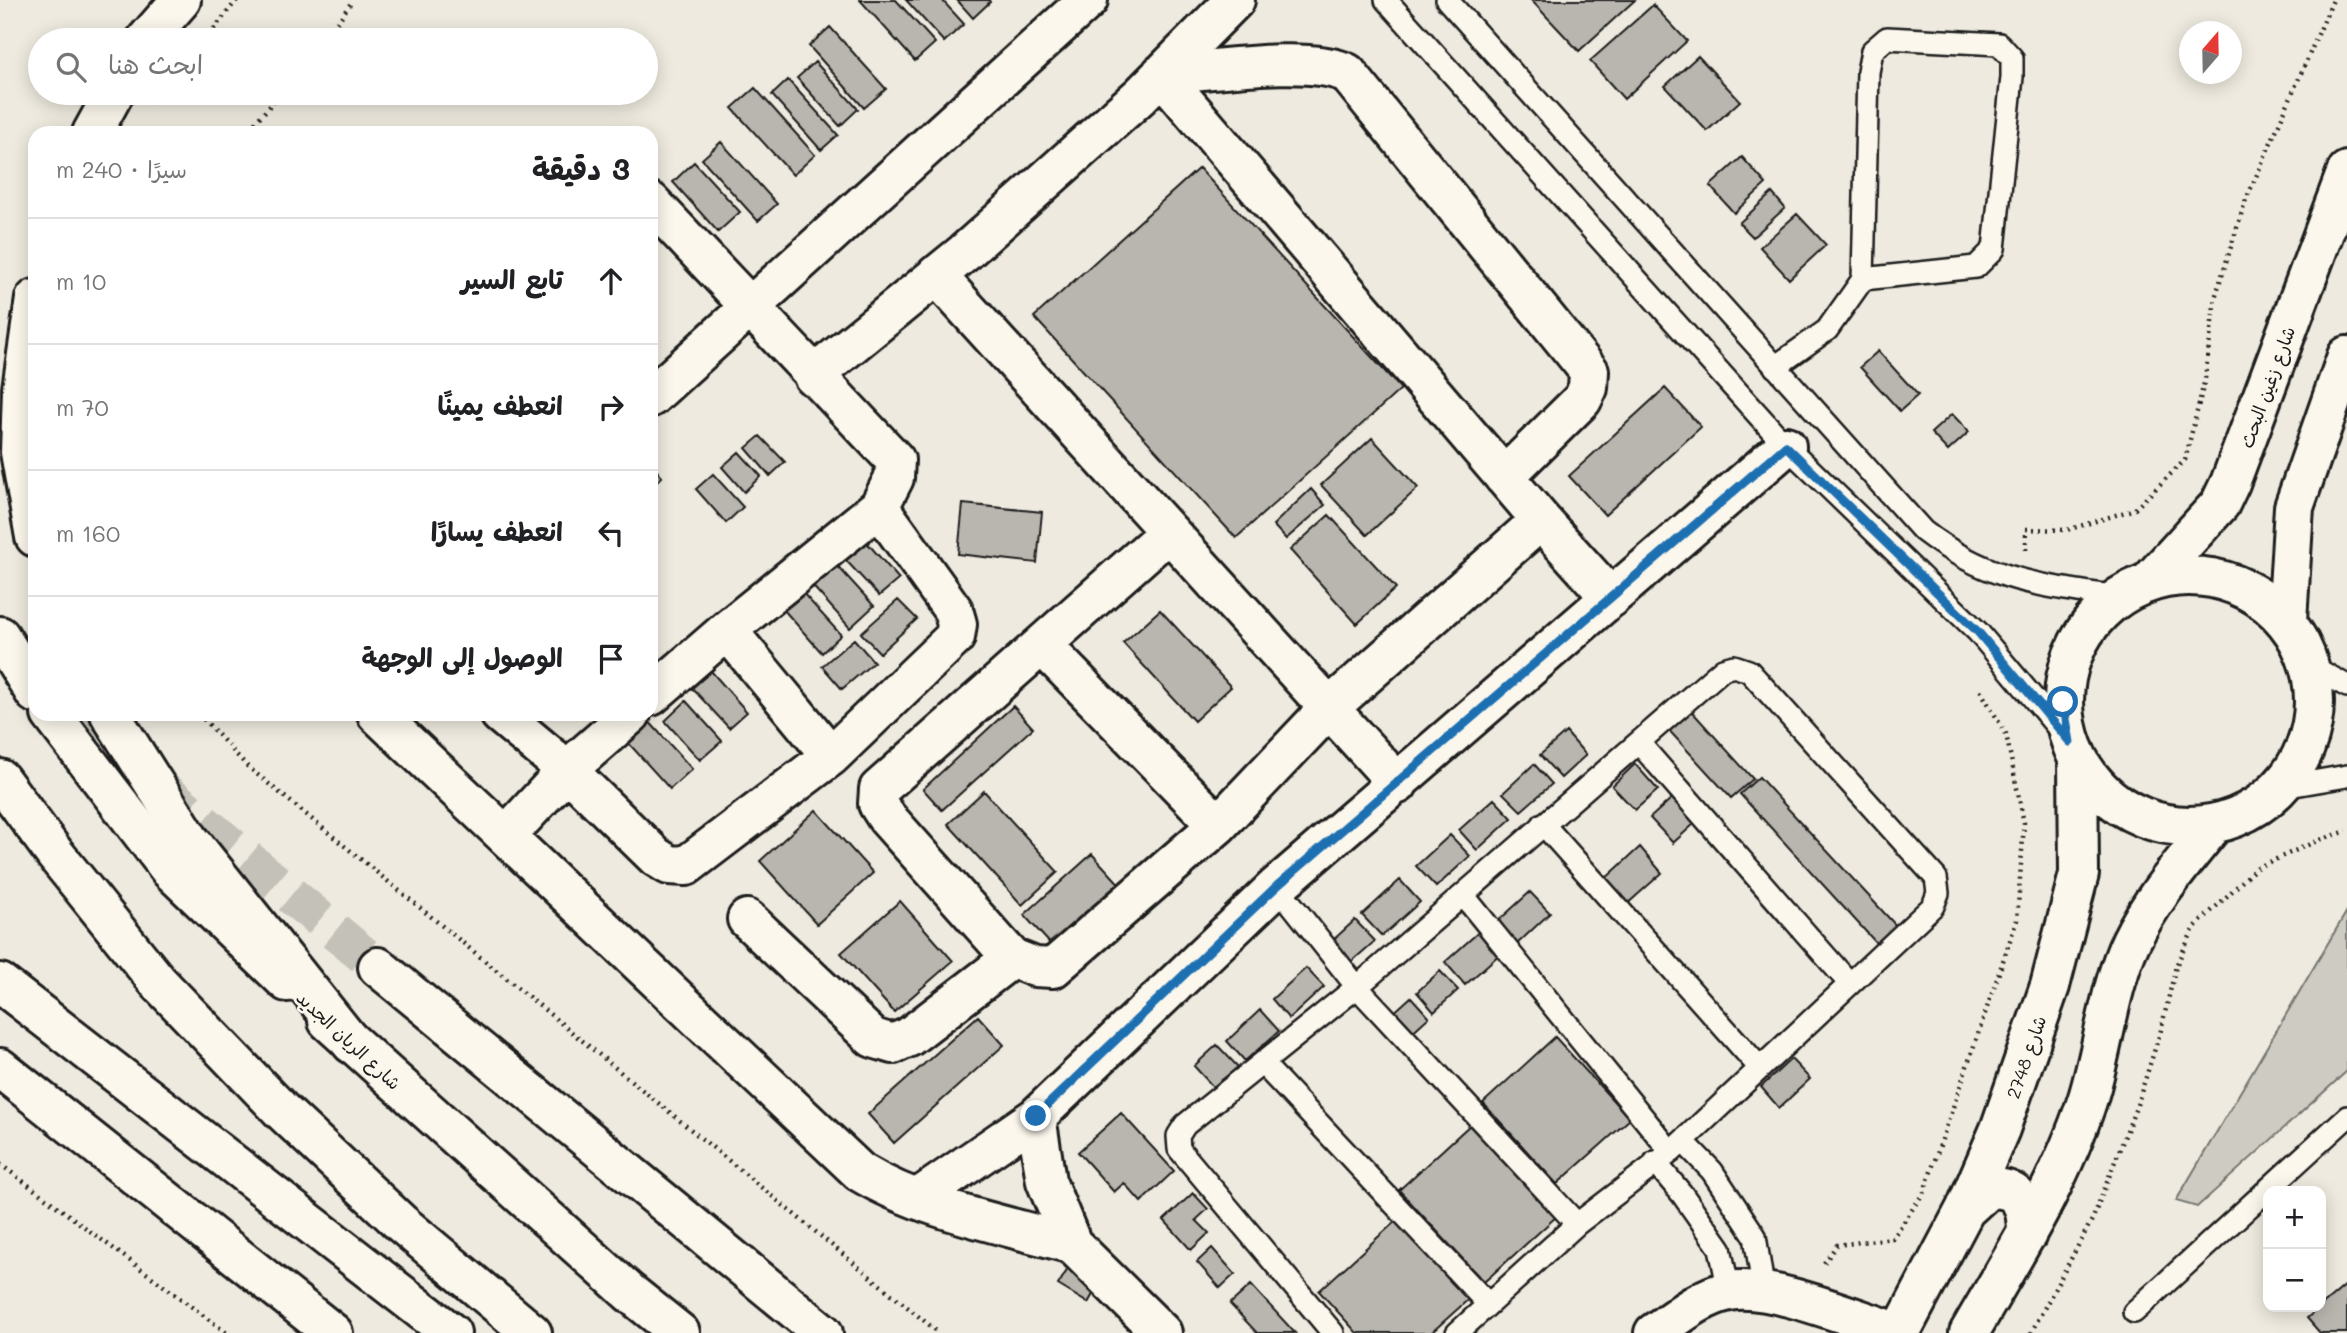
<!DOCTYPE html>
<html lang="ar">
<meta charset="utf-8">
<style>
:root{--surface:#fff;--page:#f2f2f2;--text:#202124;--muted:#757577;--line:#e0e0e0}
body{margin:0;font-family:Mali,"Playpen Sans Arabic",sans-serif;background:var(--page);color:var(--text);direction:rtl}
.controls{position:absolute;right:21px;bottom:21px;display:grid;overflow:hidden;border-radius:14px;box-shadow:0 4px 18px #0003}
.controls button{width:63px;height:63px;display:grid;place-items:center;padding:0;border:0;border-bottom:2px solid var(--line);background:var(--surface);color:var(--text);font:35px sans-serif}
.compass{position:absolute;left:2179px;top:21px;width:63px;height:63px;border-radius:50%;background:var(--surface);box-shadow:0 4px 18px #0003;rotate:20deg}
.stop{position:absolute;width:21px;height:21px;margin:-16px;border:5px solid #1f6fb2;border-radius:50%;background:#fff}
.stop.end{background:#1f6fb2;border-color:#fff;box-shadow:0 2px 7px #0008}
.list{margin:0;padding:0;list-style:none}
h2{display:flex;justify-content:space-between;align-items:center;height:91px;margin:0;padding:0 28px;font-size:30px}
h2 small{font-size:23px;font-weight:400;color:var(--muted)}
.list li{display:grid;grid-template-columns:46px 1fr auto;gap:21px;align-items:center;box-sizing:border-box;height:126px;padding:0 28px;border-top:2px solid var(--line)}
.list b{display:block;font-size:26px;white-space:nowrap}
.list em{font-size:23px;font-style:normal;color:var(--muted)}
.icon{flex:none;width:38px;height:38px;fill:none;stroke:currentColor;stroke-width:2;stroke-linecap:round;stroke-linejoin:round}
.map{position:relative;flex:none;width:2347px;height:1333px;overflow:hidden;direction:ltr}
.search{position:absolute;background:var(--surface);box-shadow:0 4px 18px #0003;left:28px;top:28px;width:630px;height:77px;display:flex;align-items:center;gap:18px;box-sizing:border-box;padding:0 24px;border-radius:38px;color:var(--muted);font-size:26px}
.panel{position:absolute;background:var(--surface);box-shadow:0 4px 18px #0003;left:28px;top:126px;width:630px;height:595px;border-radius:21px;direction:rtl}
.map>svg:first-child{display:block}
.green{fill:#ceccc2;stroke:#75746f;stroke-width:2}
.building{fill:#b9b6af;stroke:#1c1c1c;stroke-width:2}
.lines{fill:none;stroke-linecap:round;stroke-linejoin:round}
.highway-tunnel{stroke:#c4c1b8;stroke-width:38;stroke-dasharray:38 19;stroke-linecap:butt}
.lane-casing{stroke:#1c1c1c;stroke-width:26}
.street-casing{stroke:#1c1c1c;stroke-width:44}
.secondary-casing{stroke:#1c1c1c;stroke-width:44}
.primary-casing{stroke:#1c1c1c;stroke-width:44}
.highway-casing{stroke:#1c1c1c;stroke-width:44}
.path{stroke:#1c1c1c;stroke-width:4.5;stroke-dasharray:2 5;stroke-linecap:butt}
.lane{stroke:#fbf7ec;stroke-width:21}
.street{stroke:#fbf7ec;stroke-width:38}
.secondary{stroke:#fbf7ec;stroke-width:38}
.primary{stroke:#fbf7ec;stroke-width:38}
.highway{stroke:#fbf7ec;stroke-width:38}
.route{stroke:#1f6fb2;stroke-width:9}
.labels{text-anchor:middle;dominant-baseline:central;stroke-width:5;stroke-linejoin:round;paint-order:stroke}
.street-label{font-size:18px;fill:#1c1c1c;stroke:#fbf7ec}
</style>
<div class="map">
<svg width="2347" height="1333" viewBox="0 0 2347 1333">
<rect width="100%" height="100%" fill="#eeeadf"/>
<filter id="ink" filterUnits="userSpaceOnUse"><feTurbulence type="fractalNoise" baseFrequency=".0143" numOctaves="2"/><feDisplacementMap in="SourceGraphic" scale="14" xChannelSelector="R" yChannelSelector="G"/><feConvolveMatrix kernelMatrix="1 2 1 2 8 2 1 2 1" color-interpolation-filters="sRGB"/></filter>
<g filter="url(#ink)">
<!-- green -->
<path class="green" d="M2347,911V1071L2197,1207L2176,1201Z"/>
<!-- building -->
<path class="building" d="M860,0H896L935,43L915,61Z
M906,0H942L964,24L944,42Z
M957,0H989L990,2L973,18Z
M1531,0H1635L1579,51Z
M1653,5L1687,41L1624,99L1590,61Z
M830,27L886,89L864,108L809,46Z
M1698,56L1740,101L1707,131L1665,86Z
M815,62L858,109L840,126L797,78Z
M788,80L838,135L821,150L772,95Z
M755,88L815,155L793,175L732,108Z
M721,142L777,204L758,221L702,159Z
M1742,157L1766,184L1734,213L1710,186Z
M694,162L740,212L718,232L673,182Z
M1199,168L1401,389L1236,538L1034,317Z
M1772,193L1785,208L1753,237L1739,223Z
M1797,214L1826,245L1789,279L1760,247Z
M1878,351L1918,395L1900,411L1860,367Z
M1665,388L1701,427L1605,515L1569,476Z
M1952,414L1969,432L1948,451L1931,433Z
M760,436L785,462L770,476L746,448Z
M1372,438L1418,488L1367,535L1321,485Z
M739,452L761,476L744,492L722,467Z
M651,464L662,477L651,487Z
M713,474L743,507L726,523L696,489Z
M1311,489L1325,505L1286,539L1273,525Z
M963,504L1042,512L1037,563L958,554Z
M1329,515L1396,588L1357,624L1290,550Z
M863,538L899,579L879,596L842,556Z
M834,562L874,606L850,628L810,583Z
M802,592L841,635L822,653L783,609Z
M898,600L917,619L880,653L861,633Z
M1160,610L1231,687L1194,721L1123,643Z
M854,639L874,662L842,689L822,666Z
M711,671L747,712L729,728L692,688Z
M686,701L722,741L700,760L665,721Z
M1013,706L1033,728L942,810L923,789Z
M1687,706L1753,779L1731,798L1665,726Z
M646,718L692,769L670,789L623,737Z
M1566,732L1586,755L1561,778L1540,755Z
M1534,764L1552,784L1521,811L1503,793Z
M1635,764L1658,790L1635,810L1612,786Z
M1759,777L1899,929L1879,946L1740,794Z
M984,791L1058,872L1022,905L948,824Z
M1672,798L1695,823L1673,843L1650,818Z
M1494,799L1512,818L1477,850L1459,830Z
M816,810L873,873L817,924L760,861Z
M1450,835L1470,856L1436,887L1416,866Z
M1640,847L1662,873L1626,905L1604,880Z
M1092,854L1123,888L1056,950L1024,915Z
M1400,880L1420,902L1382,936L1362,915Z
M1530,892L1550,913L1517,944L1497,922Z
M900,901L953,961L894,1012L841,953Z
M1355,920L1375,941L1351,962L1332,941Z
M1481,930L1502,952L1465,985L1445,962Z
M1306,968L1324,987L1289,1019L1272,999Z
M1440,971L1458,990L1434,1012L1417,992Z
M1411,997L1429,1017L1408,1036L1390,1016Z
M1260,1010L1279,1031L1245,1061L1227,1041Z
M978,1016L1004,1045L894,1143L868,1114Z
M1555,1037L1630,1119L1557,1184L1483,1103Z
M1217,1045L1238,1067L1214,1088L1194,1066Z
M1791,1059L1810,1079L1779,1108L1761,1087Z
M1121,1113L1174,1171L1141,1202L1124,1183L1114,1192L1078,1152Z
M1471,1124L1557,1216L1484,1282L1399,1190Z
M1193,1193L1208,1209L1196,1220L1209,1233L1191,1250L1164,1220Z
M1398,1219L1471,1297L1431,1333H1357L1319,1291Z
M1212,1248L1235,1274L1220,1288L1197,1262Z
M1071,1264L1100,1282L1088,1303L1058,1285Z
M2347,1284V1333H2320L2307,1318Z
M1251,1285L1295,1333H1257L1230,1304Z"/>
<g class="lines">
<!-- highway-tunnel -->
<path class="highway-tunnel" d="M71,714L378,967"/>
<!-- lane casing -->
<g class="lane-casing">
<path id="lane" d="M1386,0L1786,446L1978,632L2070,742
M1447,0L1923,531C1988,581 2039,585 2117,597
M1775,367L1827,330L1863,279L1868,72L1872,51L1887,38L1999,44L2012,58V77L1994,249L1976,267L1863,279
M2311,666L2347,686
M1639,743L1850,984
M2283,787L2347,776
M1543,824L1760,1068
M1277,886L1357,987L1577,1224
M1464,896L1671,1152
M1263,1064L1488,1304
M1683,1141L1712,1171L1755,1236L1764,1293
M1655,1162L1682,1194L1720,1248L1729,1291
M2134,1312L2347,1117
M1333,1333L1179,1149L1178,1136L1185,1125L1357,987L1723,669L1734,666L1749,671L1936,878L1938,893L1933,906L1671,1152L1577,1224L1457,1333"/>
</g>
<!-- street casing -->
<g class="street-casing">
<path id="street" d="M1161,74C1208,71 1308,54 1347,73L1589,371L1588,388L1582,400L1504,477
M1161,74L1541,520L1611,598
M651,202L895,460L894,478L879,507L727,630L651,696
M936,275L1398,784
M813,376L964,253L1140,96L1235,0
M651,397L1088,0
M1169,532L879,789L878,804L887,818L1012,958L1035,967L1053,968L1218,825L1329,708L1541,520
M2064 701a125 125 0 1 1 250 0a125 125 0 1 1-250 0Z
M2150,581L2220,504L2230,483L2347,171
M2287,621L2294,507L2347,356
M727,630L831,756L955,637L957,624L953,610L879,507
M1042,645L1218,825
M377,714L860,1172C923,1210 1002,1224 1072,1244
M500,714L567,770L656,857L669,865L686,866L831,756
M506,836L567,770L631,714
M747,919L873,1038L893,1044L909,1037L1012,958
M1036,1117L1046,1181L1072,1244L1162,1333
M917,1199L1036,1117L1277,886L1786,446
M1965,1210L1988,1189C2021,1185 2027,1207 2027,1234
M1654,1333C1676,1318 1702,1296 1729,1291C1771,1283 1857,1320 1900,1333
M1900,1333L1965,1210L2000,1129L2050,986L2079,874L2078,760
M1969,1333C2012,1258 2060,1184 2087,1101C2103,1051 2109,987 2131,941C2152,898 2184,862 2214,824"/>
</g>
<!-- secondary casing -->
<g class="secondary-casing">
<path id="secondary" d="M0,636L35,693
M51,714L170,870L287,982
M0,779L55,854L158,982L282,1111L401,1223L532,1333
M328,1021L629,1292L680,1333"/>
</g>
<!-- primary casing -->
<g class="primary-casing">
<path id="primary" d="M146,40L181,0
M92,133L114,93
M35,299L22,389L20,452L35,537
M110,714L189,839L352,1044
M0,983L451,1333"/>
</g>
<!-- highway casing -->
<g class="highway-casing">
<path id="highway" d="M378,967L823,1333
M0,1068L333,1333"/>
</g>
<!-- path -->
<path class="path" d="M205,40L237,0
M325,40L353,0
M155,103L163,93
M245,133L282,93
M2026,550V529L2067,530L2135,509L2185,460L2205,379L2215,298L2245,202L2333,0
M199,714L247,766L939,1333
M0,1164L227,1333
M1824,1263L1837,1245L1893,1238L1924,1192L2017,920L2024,823L2006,734L1979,688
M2031,1333L2093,1218L2137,1105L2161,1030L2176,966L2194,928L2256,868L2317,841L2347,831"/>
<!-- lane -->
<use href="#lane" class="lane"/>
<!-- street -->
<use href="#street" class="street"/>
<!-- secondary -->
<use href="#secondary" class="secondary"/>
<!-- primary -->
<use href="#primary" class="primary"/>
<!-- highway -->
<use href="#highway" class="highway"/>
</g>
</g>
<g class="lines" filter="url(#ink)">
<!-- route -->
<path class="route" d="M1036,1116L1277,886L1786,446L1978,632L2070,742L2063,702"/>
</g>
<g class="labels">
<!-- street labels -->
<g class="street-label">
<text transform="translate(2267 387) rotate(-70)">شارع زغين البحث</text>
<text transform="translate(349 1040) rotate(43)">شارع الريان الجديد</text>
<text transform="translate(2026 1057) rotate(-71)">شارع 2748</text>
</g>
</g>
</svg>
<div class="controls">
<button>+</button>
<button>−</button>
</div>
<svg class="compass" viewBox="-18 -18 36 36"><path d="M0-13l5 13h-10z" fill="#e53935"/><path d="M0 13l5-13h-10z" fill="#757577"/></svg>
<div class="stop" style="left:2063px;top:702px"></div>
<div class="stop end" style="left:1036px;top:1116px"></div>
<div class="search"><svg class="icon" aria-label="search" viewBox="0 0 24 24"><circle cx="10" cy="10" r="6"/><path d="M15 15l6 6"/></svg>ابحث هنا</div>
<section class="panel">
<h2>3 دقيقة<small>سيرًا · 240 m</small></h2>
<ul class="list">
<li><svg class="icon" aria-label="ahead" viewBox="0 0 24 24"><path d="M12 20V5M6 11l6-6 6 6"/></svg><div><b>تابع السير</b></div><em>10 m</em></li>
<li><svg class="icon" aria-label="right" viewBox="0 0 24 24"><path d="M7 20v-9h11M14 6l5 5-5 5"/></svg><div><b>انعطف يمينًا</b></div><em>70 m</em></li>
<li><svg class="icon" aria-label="left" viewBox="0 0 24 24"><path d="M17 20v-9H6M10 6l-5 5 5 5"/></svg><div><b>انعطف يسارًا</b></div><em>160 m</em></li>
<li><svg class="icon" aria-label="arrive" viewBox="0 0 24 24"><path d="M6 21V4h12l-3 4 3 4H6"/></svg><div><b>الوصول إلى الوجهة</b></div></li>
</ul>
</section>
</div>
